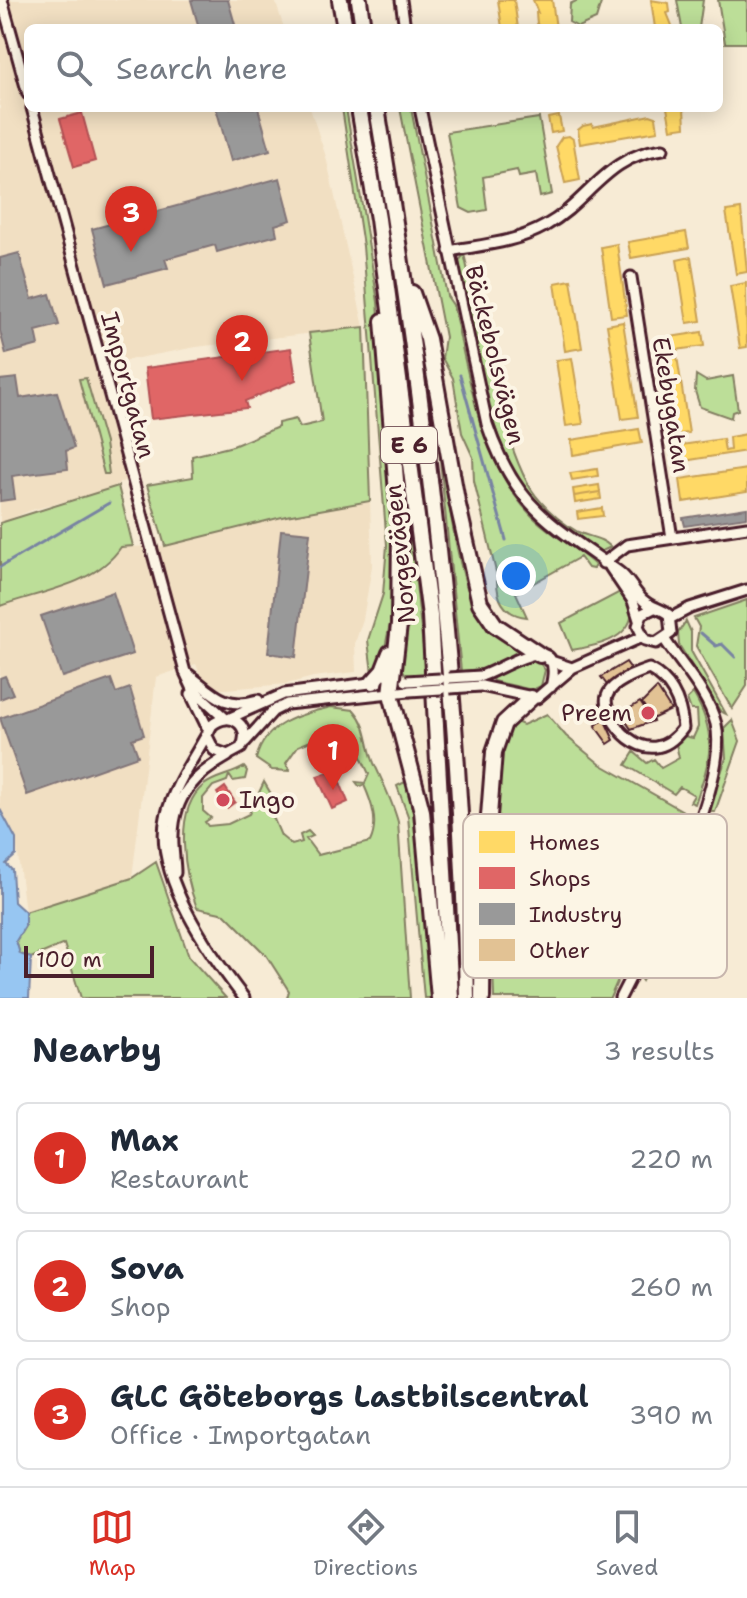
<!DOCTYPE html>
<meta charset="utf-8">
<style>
:root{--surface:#fff;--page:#f6f6f7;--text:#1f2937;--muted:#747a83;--line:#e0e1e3;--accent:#d93025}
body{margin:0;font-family:"Shantell Sans",sans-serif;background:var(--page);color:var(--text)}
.scale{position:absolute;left:24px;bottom:20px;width:130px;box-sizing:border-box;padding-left:8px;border:4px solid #4a1f2b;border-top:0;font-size:22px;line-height:28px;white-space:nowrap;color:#4a1f2b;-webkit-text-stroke:6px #fcf5e5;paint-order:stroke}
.you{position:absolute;left:516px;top:576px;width:28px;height:28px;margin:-20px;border:6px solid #fff;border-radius:50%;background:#1a73e8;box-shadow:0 0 0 12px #1a73e833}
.badge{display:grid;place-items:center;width:52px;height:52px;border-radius:50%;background:var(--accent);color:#fff;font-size:26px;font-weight:700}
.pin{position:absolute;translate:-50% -66px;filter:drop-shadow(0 2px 4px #0008)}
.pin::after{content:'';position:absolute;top:42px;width:28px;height:24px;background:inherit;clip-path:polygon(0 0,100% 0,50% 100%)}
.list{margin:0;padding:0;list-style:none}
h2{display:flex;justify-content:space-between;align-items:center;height:104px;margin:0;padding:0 32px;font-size:34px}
h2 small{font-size:26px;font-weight:400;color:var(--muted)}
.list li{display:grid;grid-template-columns:52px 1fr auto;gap:24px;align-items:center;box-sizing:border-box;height:112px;margin:0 16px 16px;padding:0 16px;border:2px solid var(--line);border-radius:12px}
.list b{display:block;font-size:30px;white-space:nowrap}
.list p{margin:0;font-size:26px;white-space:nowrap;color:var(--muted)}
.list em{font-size:26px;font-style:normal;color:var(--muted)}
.icon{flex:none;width:44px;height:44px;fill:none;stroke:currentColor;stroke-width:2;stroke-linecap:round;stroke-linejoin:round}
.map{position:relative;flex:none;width:747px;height:998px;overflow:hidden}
.search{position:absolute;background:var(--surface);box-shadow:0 4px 20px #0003;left:24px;right:24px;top:24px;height:88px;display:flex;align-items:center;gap:20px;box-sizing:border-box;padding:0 28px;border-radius:12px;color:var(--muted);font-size:30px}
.sheet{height:488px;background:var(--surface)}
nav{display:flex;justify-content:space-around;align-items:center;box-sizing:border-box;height:112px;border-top:2px solid var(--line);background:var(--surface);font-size:22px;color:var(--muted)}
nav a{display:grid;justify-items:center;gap:4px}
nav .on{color:var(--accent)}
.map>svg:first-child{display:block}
.built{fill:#f1dfc2}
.green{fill:#bcde98;stroke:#837e62;stroke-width:2}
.water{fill:#97c6f2;stroke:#7883a2;stroke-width:2}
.homes{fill:#ffd966;stroke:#c9a154;stroke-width:2}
.shops{fill:#e06666;stroke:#b35154;stroke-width:2}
.industry{fill:#999;stroke:#817478;stroke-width:2}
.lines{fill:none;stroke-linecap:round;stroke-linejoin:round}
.stream{stroke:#7883a2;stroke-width:3}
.building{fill:#e2c294;stroke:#4a1f2b;stroke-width:2}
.minor-casing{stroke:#4a1f2b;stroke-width:15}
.highway-casing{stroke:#4a1f2b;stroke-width:20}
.minor{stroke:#fcf5e5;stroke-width:9}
.highway{stroke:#fcf5e5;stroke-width:14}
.minor-bridge-casing{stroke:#4a1f2b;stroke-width:15;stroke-linecap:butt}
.minor-bridge{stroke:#fcf5e5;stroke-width:9}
.poi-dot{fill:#d1495b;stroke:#fcf5e5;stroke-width:3}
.labels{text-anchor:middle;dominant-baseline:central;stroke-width:8;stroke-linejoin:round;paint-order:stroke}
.shield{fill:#fcf5e5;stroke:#7f5f63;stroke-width:2}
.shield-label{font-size:22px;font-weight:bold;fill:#4a1f2b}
.street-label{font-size:24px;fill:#4a1f2b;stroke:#fcf5e5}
.poi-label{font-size:24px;fill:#4a1f2b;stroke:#fcf5e5;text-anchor:end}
.key{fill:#fcf5e5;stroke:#c7b5ad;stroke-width:2}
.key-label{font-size:22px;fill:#4a1f2b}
</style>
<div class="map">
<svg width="747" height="998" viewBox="0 0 747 998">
<rect width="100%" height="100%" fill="#f7ebd5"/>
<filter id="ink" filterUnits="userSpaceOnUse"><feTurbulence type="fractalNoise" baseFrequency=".0125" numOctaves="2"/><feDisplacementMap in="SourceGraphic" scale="16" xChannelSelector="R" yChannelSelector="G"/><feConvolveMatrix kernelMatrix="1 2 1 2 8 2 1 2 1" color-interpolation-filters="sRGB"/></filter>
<g filter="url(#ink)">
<!-- built -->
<path class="built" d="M0,0H275L284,28H28V108H310L326,157L364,327L196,347L112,363L140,472L105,491L32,510L0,523Z
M370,501L372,566L363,619L355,643L356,672L313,677L287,684L226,689H216L200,675L196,664L156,677L132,878L25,912L16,839L0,809V606L46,592L108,565L121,547L165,546L286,516Z"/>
<!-- green -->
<path class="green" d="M578,0H602L596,19L578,27L569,22L570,4Z
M677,0H703L699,28H682Z
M718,0H747V43H725Z
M342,108H346L378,302L396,531L394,604L381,667L372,673L368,640L383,594L387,545L363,246Z
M400,108H411L447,296L453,305C469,375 480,464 532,516C551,535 576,547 595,565L593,569L588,568L580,557L516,593L527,617C503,615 496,598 497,576L474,481L473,457L462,433L453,378L442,358L445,337Z
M539,118L552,194L540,197L536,174L519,177L517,170L483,177L487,210L471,213L461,208L447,132Z
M464,254C478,311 503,455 536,496C548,511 562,523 578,532C589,537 603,538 611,547L600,552C576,536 552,521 532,498C485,443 474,334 458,263Z
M364,327L370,501L286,516L165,546L147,485L193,477L192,456L233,446L278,427V423L296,419L300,427L322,422L309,333Z
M696,375L706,381L733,376L738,410L732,412L731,418L700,407L695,391Z
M86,378L105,443L109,474H104L79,379Z
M435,409C443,456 456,594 485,625C495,635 510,642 521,649L490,668L461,671Z
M397,412L426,674L407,676L398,663L407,601Z
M118,486L133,546L121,547C95,585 42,591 0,606V523Z
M620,592L632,613C629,640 596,646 572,650L561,623Z
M747,600V686L732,709L696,646L699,627L694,618Z
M686,621L691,632V651L726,714L720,711L679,645L678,633Z
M530,659L539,662L545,670L541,686L532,690L493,681L492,678Z
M693,693C719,736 710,760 695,804L690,802L694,795L680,787L674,794L626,765L634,752L647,763L654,759L661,768L679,758L676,744L684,736L693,738L698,727L697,710H691L687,699Z
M331,707L354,710C369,727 366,744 374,763C383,783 392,800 398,822L410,998H287L289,991L266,955L225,914L197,908C185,877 172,810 204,785C216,776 231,775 244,767L247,771L245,779L233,781L229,775L227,781L213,786L203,798V811L211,818L205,822L208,826L228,824L249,814L264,782L274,799L267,803L281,836L292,845L302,842L300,835L308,831L313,836L306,839L318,855L370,842C379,823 372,803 364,785L359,786L356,782L365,783L369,774L353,740L323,736L298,746L286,763L290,771L272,770L256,759C265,723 298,715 331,707Z
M547,714L566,736L600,764L690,815L610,998H494C493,939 478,763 516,722L523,725Z
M732,720L740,741L715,812H708L726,758L724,728Z
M409,780L416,800L434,998H424L408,816L397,786Z
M156,862L189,957L226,998H81L64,944L31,958L20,954L16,941L25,926V912L132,878Z
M687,871L694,872L642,981L638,975Z"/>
<!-- water -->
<path class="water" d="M0,809L16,839V855L6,864L12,870L14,902L25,912V926L16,941L20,954L31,958L29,998H0Z"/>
<!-- homes -->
<path class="homes" d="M498,0H514L518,28H502Z
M533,0H552L556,28H541L537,24L536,13H538Z
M651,0L669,3L670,12L667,13L673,28H655Z
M667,108H684L685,127L671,129Z
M650,115L656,117L658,131L580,144L578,130L583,126L592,124L593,127Z
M559,116L562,131L551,133L548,118Z
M569,136L573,139L580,180L565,183L556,146L562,137Z
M741,209L747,272L736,274L726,211Z
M686,232L689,248L631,258L628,242Z
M617,244L627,315L611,317L601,247Z
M691,257L701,321L687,323L677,260Z
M571,280L582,348L565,351L555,283Z
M746,283L747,347L740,348L730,286Z
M623,322L638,417L622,419L607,325Z
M702,332L704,346L676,350L689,433L673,435L657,339Z
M572,358L583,424L566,426L556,360Z
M639,429L642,443L573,455L571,440Z
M747,434V451L677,462L674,446L723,439L725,451L730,450L729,437Z
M597,469L598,476L572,480L570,473Z
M747,469V492L683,502L680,479Z
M599,485L600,492L574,496L573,489Z
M600,492L601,499L575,503L574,496Z
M602,508L603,516L578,519L577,512Z"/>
<!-- shops -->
<path class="shops" d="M82,113L95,161L74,167L60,119Z
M291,348L296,380L245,401L247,408L151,419L145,368Z
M335,770L348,802L332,809L317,776Z
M225,787L235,802L227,808L217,793Z"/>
<!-- industry -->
<path class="industry" d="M191,0H228L236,28H199Z
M216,108H258L270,150L231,161Z
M280,178L291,220L275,225L277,235L217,252L215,245L165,259L168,268L107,284L92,229Z
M19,253L32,299L50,294L59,325L36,331L39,345L6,354L0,331V258Z
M17,378L20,398L57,392L74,448L66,451L68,469L12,476L15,499L0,501V380Z
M747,508V517L685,526L683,518Z
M281,530L310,533L296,657L268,653Z
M113,592L133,654L62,677L41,616Z
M5,676L13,694L0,699V678Z
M111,679L116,693L130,688L144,735L132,739L138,756L27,795L0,718Z"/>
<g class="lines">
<!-- stream -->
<path class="stream" d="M460,375L506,540
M0,567L109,503
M701,633L716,646L722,644L735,657"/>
</g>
<!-- building -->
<path class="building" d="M626,662L631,669L607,685L601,677Z
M657,688L671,710L652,719L642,703Z
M640,702L653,721L631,729L621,714Z
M604,719L614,740L608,744L595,726Z"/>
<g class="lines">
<!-- minor casing -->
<g class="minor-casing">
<path id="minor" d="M2,0L28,94
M401,0L405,28
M32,108L185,672L193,689L225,718
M420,108L487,424C516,509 551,523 619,572C629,579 634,592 643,600C651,608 661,608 669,615L671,633L656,643L645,640L638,626L642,614L654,608
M449,251C481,245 515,243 545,226C590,201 605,156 663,149
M631,277L672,538
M603,563L627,545L747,527
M610,567L633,601L639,620
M671,618L690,608L747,590
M548,660L572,668
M649,669C672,681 681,703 683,728C646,779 600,715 607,696C611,683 637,673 649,669Z
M188,674C213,693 224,710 258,700
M481,676C500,671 566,623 551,687
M481,686L537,698L572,668L642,637
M191,694L209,731
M230,718L284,694L378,682
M208,738L214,750L228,755L241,748C253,727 231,709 212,725C197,754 174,784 166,817C153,875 211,955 244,998
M245,742L273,711L287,704L409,691
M175,873C175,860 172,848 173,835C174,795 196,774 228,756
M620,998C650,939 730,786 716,724C708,693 682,666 665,640"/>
</g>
<!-- highway casing -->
<g class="highway-casing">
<path id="highway" d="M340,0L345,28
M359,0L363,28
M359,108L378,219L430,616L451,998
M377,108C425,403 462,699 467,998
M412,293L428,339L457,501L480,603L495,625L540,655
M383,321L400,529L399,625L391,694L422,811L439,998
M373,682L383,671L390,653
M482,998L483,893L494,752L504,723L531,698"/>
</g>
<!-- minor -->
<use href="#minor" class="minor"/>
<!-- highway -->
<use href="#highway" class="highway"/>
<!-- minor-bridge casing -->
<g class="minor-bridge-casing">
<path id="minor-bridge" d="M449,678L481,676
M406,681L440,679
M450,688L481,686
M409,691L441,689"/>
</g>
<!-- minor-bridge -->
<use href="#minor-bridge" class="minor-bridge"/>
</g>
</g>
<!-- markers -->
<g class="poi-dot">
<circle cx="648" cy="713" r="8"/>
<circle cx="223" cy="800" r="8"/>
</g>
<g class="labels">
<!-- shield labels -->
<rect class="shield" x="381" y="427" width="56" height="36" rx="6"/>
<g class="shield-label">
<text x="409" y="445">E 6</text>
</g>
<!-- street labels -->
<g class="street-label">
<text transform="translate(495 355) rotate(76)">Bäckebolsvägen</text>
<text transform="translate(128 385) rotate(75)">Importgatan</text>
<text transform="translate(671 405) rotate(81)">Ekebygatan</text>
<text transform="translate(400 554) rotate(-96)">Norgevägen</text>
</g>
<!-- poi labels -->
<g class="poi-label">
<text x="632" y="713">Preem</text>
<text x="239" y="800" text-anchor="start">Ingo</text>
</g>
</g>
<!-- legend -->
<rect x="463" y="814" width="264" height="164" rx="12" class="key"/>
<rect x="479" y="831" width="36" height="22" fill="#ffd966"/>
<rect x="479" y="867" width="36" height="22" fill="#e06666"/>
<rect x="479" y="903" width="36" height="22" fill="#999"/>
<rect x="479" y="939" width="36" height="22" fill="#e2c294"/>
<g class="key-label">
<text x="529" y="850">Homes</text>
<text x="529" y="886">Shops</text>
<text x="529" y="922">Industry</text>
<text x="529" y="958">Other</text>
</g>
</svg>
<div class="scale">100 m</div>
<div class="you"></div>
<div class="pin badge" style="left:333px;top:790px">1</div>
<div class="pin badge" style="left:242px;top:381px">2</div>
<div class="pin badge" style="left:131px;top:252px">3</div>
<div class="search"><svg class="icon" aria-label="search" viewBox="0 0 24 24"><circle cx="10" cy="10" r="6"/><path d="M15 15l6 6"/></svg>Search here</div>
</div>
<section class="sheet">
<h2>Nearby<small>3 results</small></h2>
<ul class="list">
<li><span class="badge">1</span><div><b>Max</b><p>Restaurant</p></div><em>220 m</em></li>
<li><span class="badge">2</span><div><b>Sova</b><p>Shop</p></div><em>260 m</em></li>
<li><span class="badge">3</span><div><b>GLC Göteborgs Lastbilscentral</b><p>Office · Importgatan</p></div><em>390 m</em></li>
</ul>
</section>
<nav>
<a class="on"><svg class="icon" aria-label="map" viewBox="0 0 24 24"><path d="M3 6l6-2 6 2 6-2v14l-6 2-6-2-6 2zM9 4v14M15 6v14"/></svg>Map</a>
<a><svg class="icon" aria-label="directions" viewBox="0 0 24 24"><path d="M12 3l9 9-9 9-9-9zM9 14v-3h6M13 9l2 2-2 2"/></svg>Directions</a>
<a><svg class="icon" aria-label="saved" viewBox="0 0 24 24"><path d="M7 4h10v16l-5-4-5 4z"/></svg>Saved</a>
</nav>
